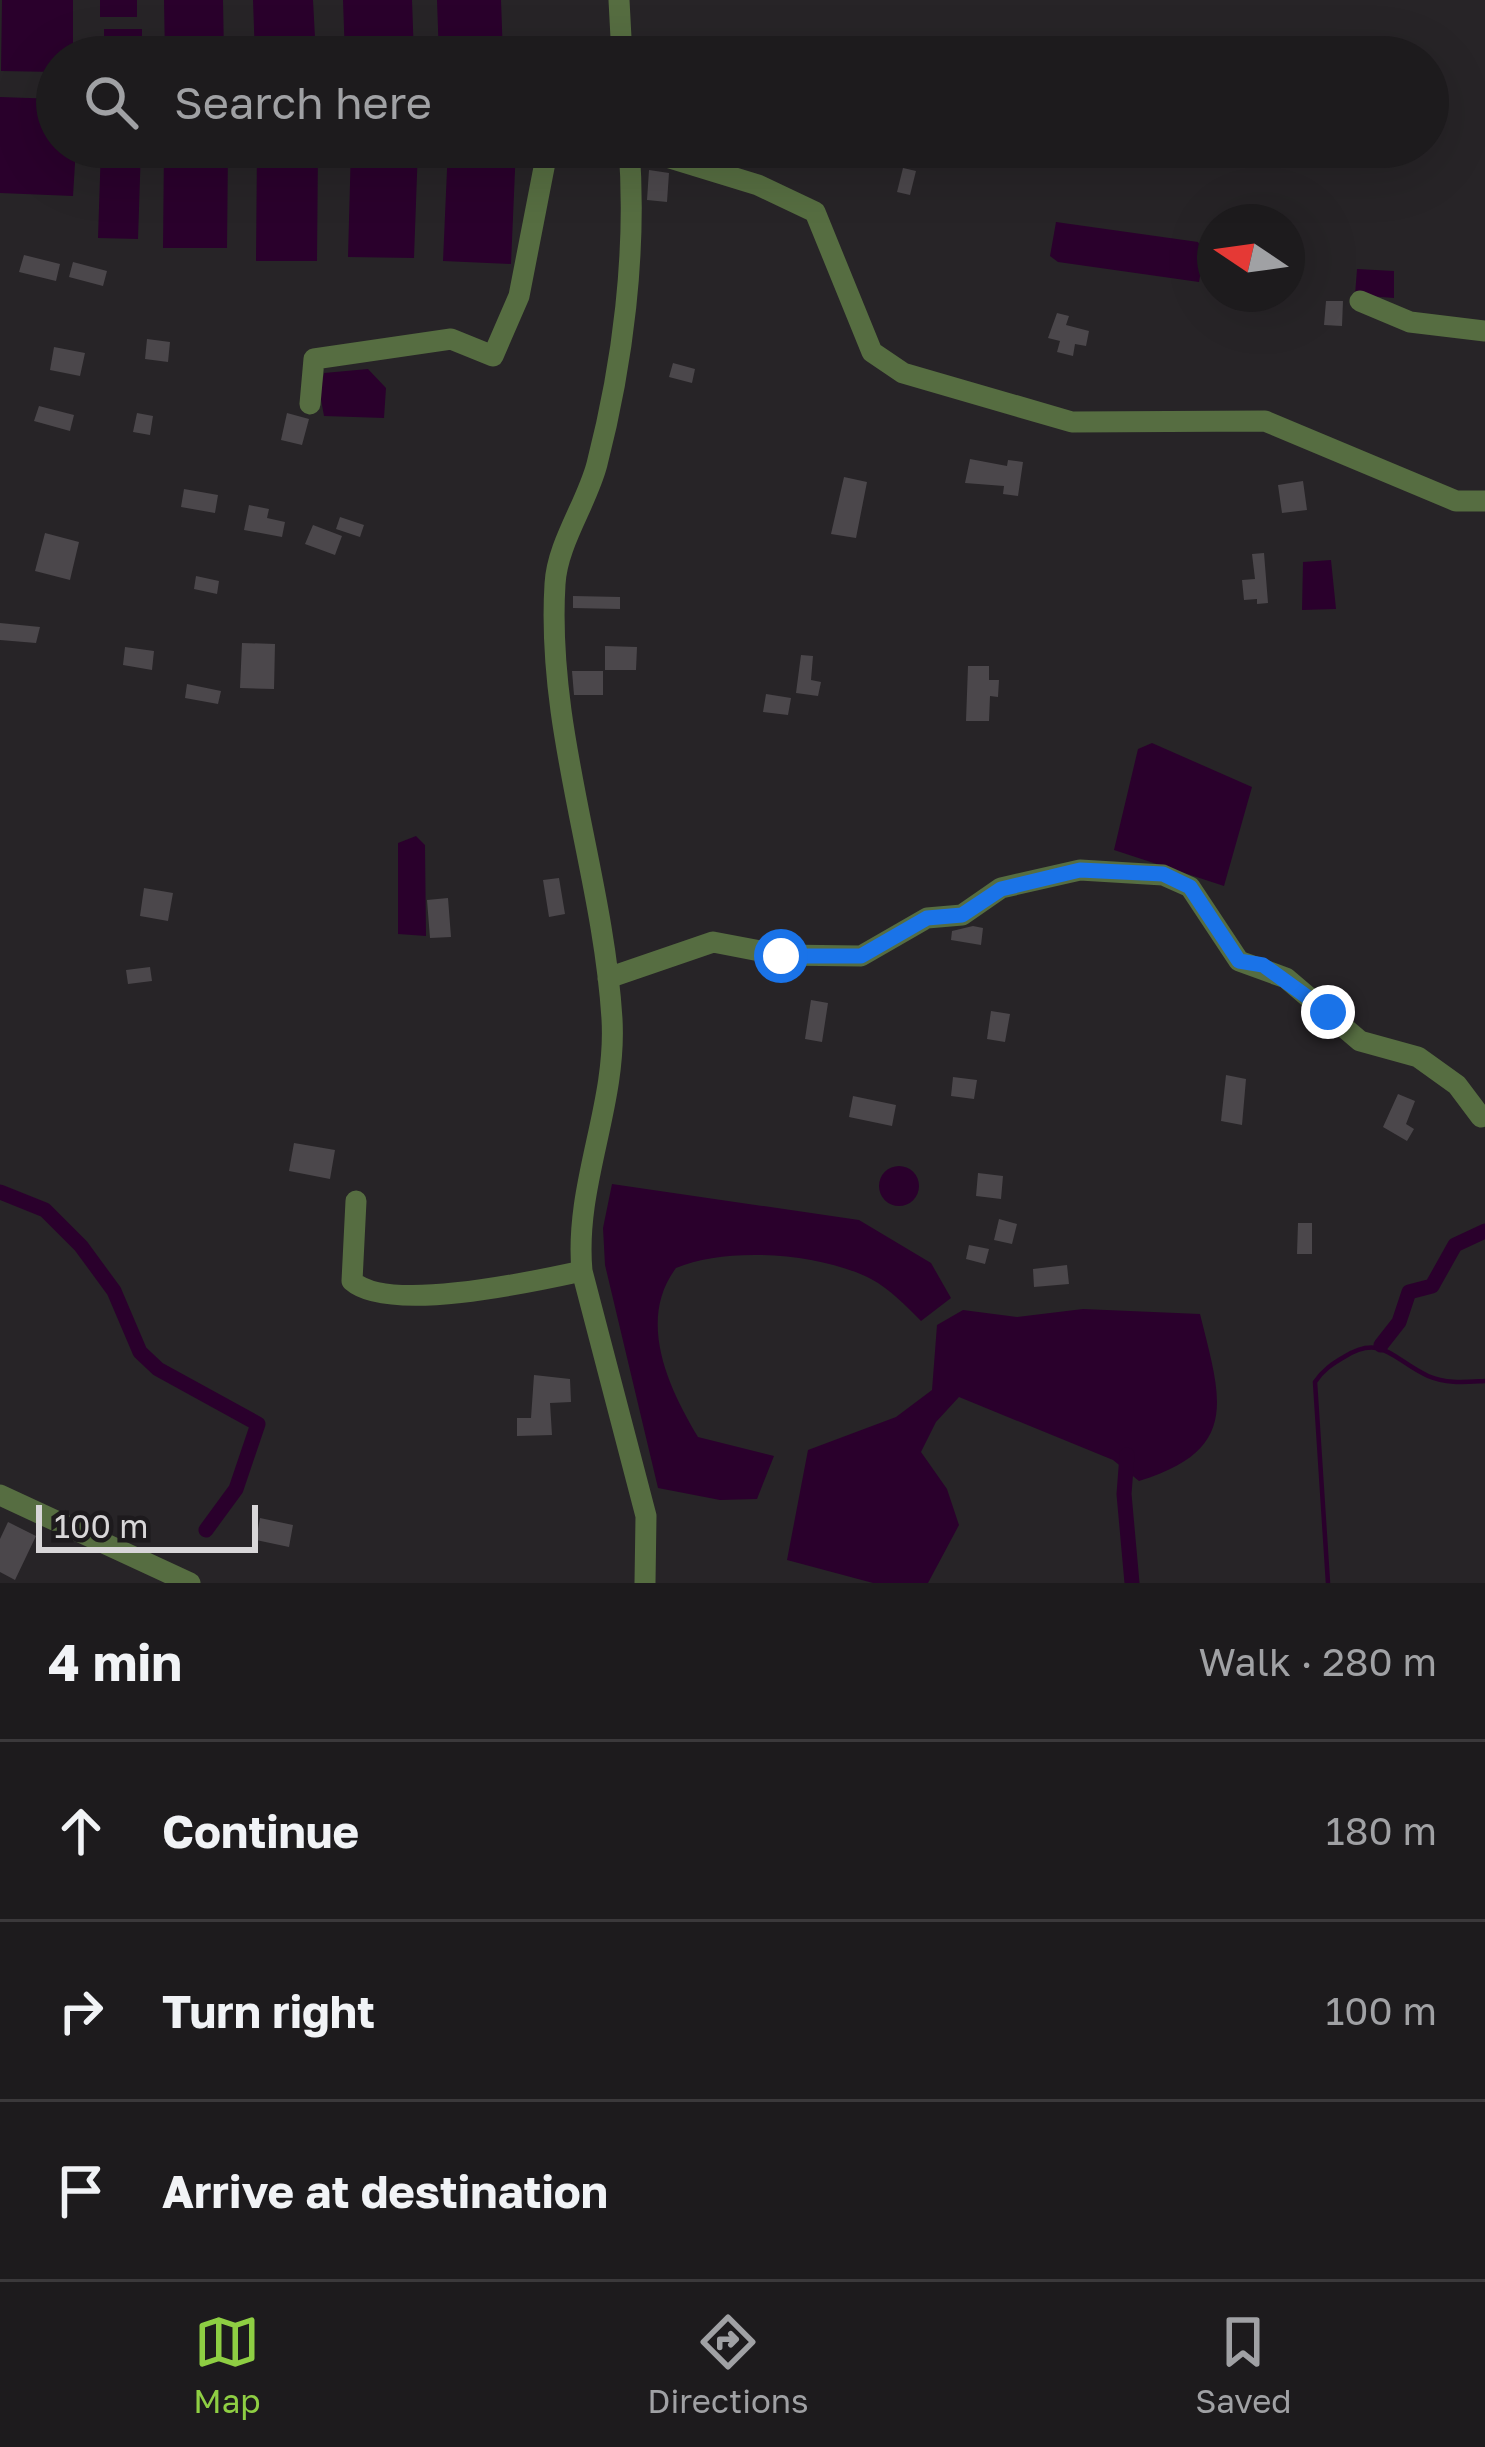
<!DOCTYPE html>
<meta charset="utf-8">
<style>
:root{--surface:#1d1b1d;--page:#252426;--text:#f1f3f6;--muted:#a0a1a4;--line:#3b393b;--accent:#8ece43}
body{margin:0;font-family:"Golos Text",sans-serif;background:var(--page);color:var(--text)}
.compass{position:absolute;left:1197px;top:204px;width:108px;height:108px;border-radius:50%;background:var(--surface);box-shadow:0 12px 48px #0002;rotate:283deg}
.scale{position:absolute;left:36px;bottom:30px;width:222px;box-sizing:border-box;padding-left:12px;border:6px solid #d8d6d8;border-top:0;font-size:33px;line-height:42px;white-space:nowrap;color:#d8d6d8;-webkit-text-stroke:9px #1d1a1d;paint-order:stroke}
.stop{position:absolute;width:36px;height:36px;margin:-27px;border:9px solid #1a73e8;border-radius:50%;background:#fff}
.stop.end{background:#1a73e8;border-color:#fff;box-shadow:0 3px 12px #0008}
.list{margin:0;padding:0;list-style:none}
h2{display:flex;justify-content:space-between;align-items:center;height:156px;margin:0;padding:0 48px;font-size:51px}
h2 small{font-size:39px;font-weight:400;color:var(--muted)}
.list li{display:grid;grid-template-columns:78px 1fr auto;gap:36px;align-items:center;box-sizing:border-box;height:180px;padding:0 48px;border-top:3px solid var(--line)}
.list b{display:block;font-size:45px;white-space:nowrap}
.list em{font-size:39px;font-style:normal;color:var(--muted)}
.icon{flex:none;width:66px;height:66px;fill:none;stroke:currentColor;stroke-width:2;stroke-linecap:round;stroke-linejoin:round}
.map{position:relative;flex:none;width:1485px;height:1583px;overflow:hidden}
.search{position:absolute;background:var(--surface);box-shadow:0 12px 48px #0002;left:36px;right:36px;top:36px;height:132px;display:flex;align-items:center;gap:30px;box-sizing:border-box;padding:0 42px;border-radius:66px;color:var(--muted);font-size:45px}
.sheet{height:696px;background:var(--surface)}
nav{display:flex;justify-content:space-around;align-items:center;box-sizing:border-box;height:168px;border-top:3px solid var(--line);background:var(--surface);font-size:33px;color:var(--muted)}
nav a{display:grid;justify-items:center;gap:6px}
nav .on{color:var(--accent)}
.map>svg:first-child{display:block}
.water{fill:#2a002c}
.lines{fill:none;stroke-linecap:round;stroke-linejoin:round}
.stream{stroke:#2a002c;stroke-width:4.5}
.canal{stroke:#2a002c;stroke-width:15}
.building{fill:#4b474b}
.minor{stroke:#566d41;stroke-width:21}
.route{stroke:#1a73e8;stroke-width:15}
</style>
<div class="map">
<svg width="1485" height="1583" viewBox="0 0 1485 1583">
<rect width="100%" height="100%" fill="#272427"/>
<!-- water -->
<path class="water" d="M2,0H73V57H57V72L1,71Z
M100,0H137V17H100Z
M164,0H223L224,57H165Z
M253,0H313L316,57H255Z
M343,0H412L414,57H345Z
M437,0H501L503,57H439Z
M104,29H142V57H104Z
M0,97L57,99V147H76L73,196L0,193Z
M101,147H141L138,239L98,238Z
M164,147H228L227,248H163Z
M257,147H318L317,261H256Z
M351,147H418L414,258L348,257Z
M448,147H516L511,264L443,261Z
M1056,222L1198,242L1204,254L1199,282L1058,262L1050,256Z
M1357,269L1394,271V298L1355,295Z
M368,369L386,388L384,418L324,416L320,394L324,373Z
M1331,560L1336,609L1302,610L1303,562Z
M1152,743L1252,787L1224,886L1114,850L1138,749Z
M416,836L425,845L426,936L398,934V843Z
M879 1186a20 20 0 1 1 40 0a20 20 0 1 1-40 0Z
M612,1184L859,1220L931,1263L951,1298L921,1321C906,1306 890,1289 871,1279C821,1253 727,1246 676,1268C637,1320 668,1387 698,1437L774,1456L757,1499L720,1500L658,1488L605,1265L603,1228Z
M1083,1309L1200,1314C1221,1399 1241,1450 1139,1481L1113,1460L959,1397L936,1422L921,1452L947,1489L959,1525L928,1583H873L787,1560L808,1450L896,1417L932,1390L937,1325L963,1310L1017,1317Z"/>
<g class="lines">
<!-- stream -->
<path class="stream" d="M1328,1583L1315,1382C1323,1370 1332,1364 1344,1357C1382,1333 1393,1360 1428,1376C1447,1384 1465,1382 1485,1381"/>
<!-- canal -->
<path class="canal" d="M0,1192L45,1210L81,1246L114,1291L140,1352L158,1369L258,1424L236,1489L206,1530
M1381,1345L1399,1322L1409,1292L1432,1286L1455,1245L1485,1231
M1127,1455L1124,1494L1132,1583"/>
</g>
<!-- building -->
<path class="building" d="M903,168L916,171L910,195L897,192Z
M649,170L669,173L667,202L647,200Z
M24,255L60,264L56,281L19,272Z
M73,262L107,271L103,286L69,277Z
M1326,301H1343L1342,326L1324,325Z
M1057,313L1069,316L1066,325L1089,331L1086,346L1075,344L1073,356L1057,352L1060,341L1048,338Z
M147,339L170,342L168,362L145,359Z
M54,347L85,353L80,376L50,370Z
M673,363L695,369L692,383L669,377Z
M39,406L74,415L70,431L34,421Z
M137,413L153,416L150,435L133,432Z
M287,413L309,419L302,445L281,440Z
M970,459L1007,466L1008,460L1023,462L1018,496L1003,494L1004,486L965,483Z
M844,477L867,482L856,538L831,534Z
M1303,481L1307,510L1282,513L1278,485Z
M184,489L218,495L215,513L181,507Z
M249,505L269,509L267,518L285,522L282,537L244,530Z
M340,517L364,525L360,537L336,529Z
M313,525L342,536L335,555L305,544Z
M45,533L79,542L70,580L35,571Z
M1264,553L1268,603L1257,604V599L1244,600L1242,580L1255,579L1252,554Z
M196,576L219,581L217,594L194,589Z
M573,596L620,597V609L573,608Z
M0,623L40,627L36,643L0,640Z
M242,643L275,644L274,689L240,688Z
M605,646L637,647L636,670H605Z
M125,647L154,651L152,670L123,665Z
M801,655L813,656L811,680L821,682L818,696L796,693Z
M968,666H989V680H999L998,697L990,696L989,721H966Z
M572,671H603V695H574Z
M187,684L221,691L218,704L185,698Z
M766,694L791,698L788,715L763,712Z
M559,878L565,914L549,917L543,880Z
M144,888L173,893L168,921L140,916Z
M448,898L451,937L430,938L427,900Z
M973,926L983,928L981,945L951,940L952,931Z
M150,967L152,981L128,984L126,970Z
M811,1000L828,1003L822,1042L805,1039Z
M991,1011L1010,1014L1005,1042L987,1039Z
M1226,1075L1246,1079L1242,1125L1221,1121Z
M953,1077L977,1080L974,1099L951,1096Z
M1398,1094L1415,1101L1406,1124L1414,1129L1407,1141L1383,1127Z
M853,1096L896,1105L892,1126L849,1117Z
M294,1143L335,1150L330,1179L289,1171Z
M978,1173L1003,1176L1001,1199L976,1196Z
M999,1219L1017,1224L1012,1244L994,1240Z
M1298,1223H1312V1254H1297Z
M969,1245L989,1249L985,1264L966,1259Z
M1067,1265L1069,1284L1034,1287L1033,1269Z
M534,1375L570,1379L571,1402L550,1403L552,1435L517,1436V1418H531Z
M260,1518L293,1525L289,1547L256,1540Z
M8,1522L36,1536L15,1580L0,1572V1539Z"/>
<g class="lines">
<!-- minor -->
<path class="minor" d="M619,0L622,57
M573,147H622
M629,147C637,252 623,363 597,464C587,503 557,544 555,584C546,731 603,873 612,1019C617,1106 574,1185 582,1271L646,1516L645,1583
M634,147L758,185L815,212L872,352L903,373L1072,422L1265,421L1456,501H1485
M1360,301L1410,322L1485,331
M310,404L314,359L451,339L493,356L519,296L548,147
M608,978L713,942L781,955L861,956L927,918L962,915L1001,888L1080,870L1163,875L1190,887L1239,961L1286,978L1360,1041L1418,1057L1457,1085L1481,1117
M356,1201L352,1281C389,1314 536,1281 582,1271
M0,1495L190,1583"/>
</g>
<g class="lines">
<!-- route -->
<path class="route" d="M781,956H861L927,918L962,915L1001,889L1080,870L1163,874L1190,887L1239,961L1263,965L1328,1012"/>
</g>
</svg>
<svg class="compass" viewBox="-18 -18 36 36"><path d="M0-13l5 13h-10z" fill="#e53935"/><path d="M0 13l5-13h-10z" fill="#a0a1a4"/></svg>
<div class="scale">100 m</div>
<div class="stop" style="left:781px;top:956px"></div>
<div class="stop end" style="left:1328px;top:1012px"></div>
<div class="search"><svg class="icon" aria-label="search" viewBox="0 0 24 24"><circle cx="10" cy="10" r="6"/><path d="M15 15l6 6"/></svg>Search here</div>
</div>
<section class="sheet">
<h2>4 min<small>Walk · 280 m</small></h2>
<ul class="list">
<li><svg class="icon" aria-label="ahead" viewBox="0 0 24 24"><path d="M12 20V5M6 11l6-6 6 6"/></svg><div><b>Continue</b></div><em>180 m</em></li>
<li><svg class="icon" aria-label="right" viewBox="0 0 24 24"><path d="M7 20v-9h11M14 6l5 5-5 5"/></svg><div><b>Turn right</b></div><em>100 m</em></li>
<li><svg class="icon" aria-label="arrive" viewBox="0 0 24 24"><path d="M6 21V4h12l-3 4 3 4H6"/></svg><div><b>Arrive at destination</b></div></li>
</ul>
</section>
<nav>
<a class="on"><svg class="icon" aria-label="map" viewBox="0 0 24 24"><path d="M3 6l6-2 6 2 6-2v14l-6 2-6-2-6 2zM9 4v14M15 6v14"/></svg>Map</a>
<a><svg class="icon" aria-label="directions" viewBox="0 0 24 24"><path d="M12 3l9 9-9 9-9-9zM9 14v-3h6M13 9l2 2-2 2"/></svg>Directions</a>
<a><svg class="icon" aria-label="saved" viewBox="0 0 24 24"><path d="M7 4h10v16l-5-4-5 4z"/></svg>Saved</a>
</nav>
